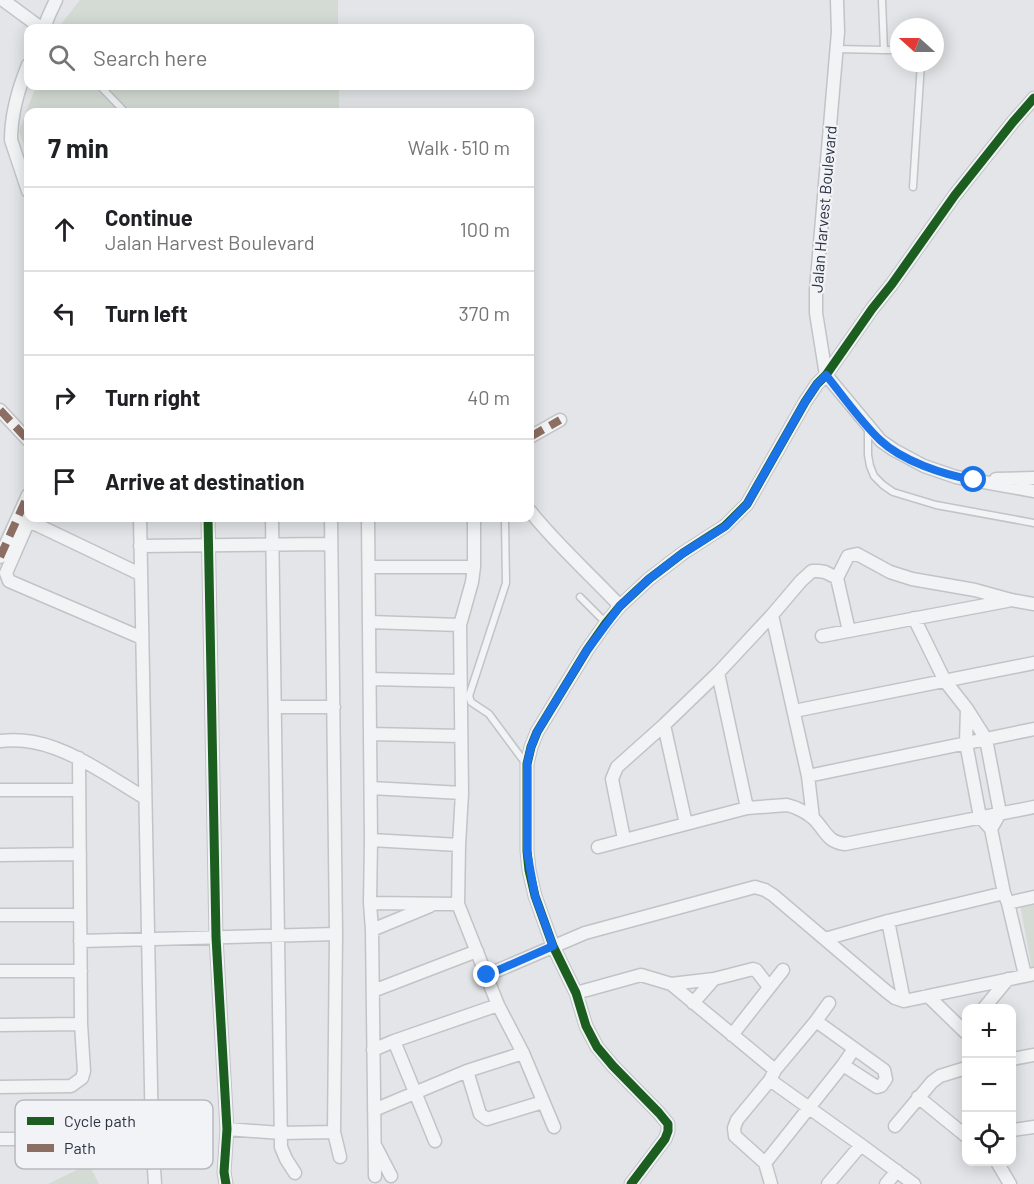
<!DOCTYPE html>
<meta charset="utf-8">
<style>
:root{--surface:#fff;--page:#f2f2f2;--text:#202124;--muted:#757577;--line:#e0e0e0}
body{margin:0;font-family:Barlow,sans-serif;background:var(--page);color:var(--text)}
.controls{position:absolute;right:18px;bottom:18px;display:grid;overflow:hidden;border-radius:12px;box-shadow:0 3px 15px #0003}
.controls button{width:54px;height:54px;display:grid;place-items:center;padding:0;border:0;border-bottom:2px solid var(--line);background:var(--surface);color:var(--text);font:30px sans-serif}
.compass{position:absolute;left:890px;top:18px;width:54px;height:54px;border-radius:50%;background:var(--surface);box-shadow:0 3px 15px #0003;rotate:291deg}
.stop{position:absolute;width:18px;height:18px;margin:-14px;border:4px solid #1a73e8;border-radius:50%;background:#fff}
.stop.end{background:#1a73e8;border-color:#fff;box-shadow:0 2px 6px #0008}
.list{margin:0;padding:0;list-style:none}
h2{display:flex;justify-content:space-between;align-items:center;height:78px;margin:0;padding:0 24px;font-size:26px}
h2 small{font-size:20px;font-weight:400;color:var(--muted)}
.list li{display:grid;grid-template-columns:39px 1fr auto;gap:18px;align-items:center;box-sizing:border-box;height:84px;padding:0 24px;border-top:2px solid var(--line)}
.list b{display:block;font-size:22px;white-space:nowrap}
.list p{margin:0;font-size:20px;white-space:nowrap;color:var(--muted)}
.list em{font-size:20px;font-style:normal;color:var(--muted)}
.icon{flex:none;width:33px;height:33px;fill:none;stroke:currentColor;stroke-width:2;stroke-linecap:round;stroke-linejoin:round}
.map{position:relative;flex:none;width:1034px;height:1184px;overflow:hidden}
.search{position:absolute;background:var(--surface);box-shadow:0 3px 15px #0003;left:24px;top:24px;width:510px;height:66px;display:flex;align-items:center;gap:15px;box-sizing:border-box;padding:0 21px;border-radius:12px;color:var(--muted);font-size:22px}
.panel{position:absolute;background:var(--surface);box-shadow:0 3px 15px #0003;left:24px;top:108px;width:510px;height:414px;border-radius:12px}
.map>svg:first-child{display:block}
.green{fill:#d4dbd4}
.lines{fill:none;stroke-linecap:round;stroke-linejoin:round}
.service-casing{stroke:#c2c3c6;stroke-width:9}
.minor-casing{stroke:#c2c3c6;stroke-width:15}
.service{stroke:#f2f3f5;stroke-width:6}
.minor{stroke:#f2f3f5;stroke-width:12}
.quiet{stroke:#8d6e63;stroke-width:8;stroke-dasharray:15 8;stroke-linecap:butt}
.cycleway-casing{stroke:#f1f3f7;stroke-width:13}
.cycleway{stroke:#1b5e20;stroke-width:9}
.route{stroke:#1a73e8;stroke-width:8}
.labels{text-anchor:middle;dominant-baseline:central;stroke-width:4.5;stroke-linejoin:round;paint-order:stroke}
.street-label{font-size:16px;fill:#2b3141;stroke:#f1f3f7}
.key{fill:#f1f3f7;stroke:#b6b9c0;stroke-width:1.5}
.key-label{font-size:16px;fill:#2b3141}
</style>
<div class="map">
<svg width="1034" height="1184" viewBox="0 0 1034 1184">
<rect width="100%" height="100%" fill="#e4e5e8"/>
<!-- green -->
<path class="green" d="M80,0H338V28H58Z
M36,86H339V112H28V157L19,131Z
M1034,903V969H1032L1020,905Z
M89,1164L99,1184H48Z"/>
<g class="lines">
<!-- service casing -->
<g class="service-casing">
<path id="service" d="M837,49L884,50L882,0
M884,50H899
M100,86L125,112
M913,187L921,63
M868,427V455L870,466L874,476L883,485L893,492L936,505L1034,523
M506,518L505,521L506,583L469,696L471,702L489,714L526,764
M580,597L606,623"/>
</g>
<!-- minor casing -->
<g class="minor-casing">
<path id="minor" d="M3,0L41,28
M837,0L838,32L816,290V313L826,375L881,441L894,450L924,466L956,477L1034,491
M44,28L49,15L56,0
M28,65C19,87 11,116 11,140L28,191
M0,410L28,440
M530,437L560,420
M996,479L1034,478
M530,511C557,545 590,574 620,606
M30,518L6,573L9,581L142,638
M140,518L152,1139L155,1184
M208,518L216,937L227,1129L224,1172L226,1184
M272,518L281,1147L286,1159L295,1173
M331,518L336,934L334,1132L340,1157
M368,518L371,840L370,903L372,930L375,1176
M474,518V567L472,582L460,625L462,793L459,845L458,904L498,1005L523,1053L554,1127
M29,521L140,574
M140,546L331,544
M0,557L28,495
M369,567H474
M837,578L849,631
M772,615L808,776L813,818
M914,618L945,681L967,709
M369,622L460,625
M822,636L1007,601
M718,673L747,808
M370,679L460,681
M276,707H334
M794,711L1034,663
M664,725L686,824
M370,734L461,736
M0,741C11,740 22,740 33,742C72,749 111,778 145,798
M808,776L1034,729
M371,788L462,793
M0,790H79
M991,829L1000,813L986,739L967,709L966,743L980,817L991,829L1004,893
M624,839L612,779L617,767L664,725L718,673L772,615L801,581L812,571H818L825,572L837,578L848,556L857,554L890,572L912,579L975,590L1011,600L1034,604
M371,840L459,845
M598,847L747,808L787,805C796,807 808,813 814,819C826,831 827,842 845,844L1034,807
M0,855L80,854
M370,903L458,904
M1008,903L1025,975
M0,915H80
M888,921L904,1001
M372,930L430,906
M825,939L888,921L1004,893L1008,903L1034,897
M80,941L336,934
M0,971H81
M487,975L585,933L755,887L765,890L773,895L886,991L895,998L904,1001L1034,974
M671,984L714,979L753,969L756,970L769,987
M373,991L477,951
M576,993L641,975L671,984L775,1070
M928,996L965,1032L966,1030
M693,1003L714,979
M829,1003L816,1021L775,1070L770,1080L737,1120L734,1128L735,1136L765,1163L843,1065L854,1049
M984,1008L1008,979
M816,1021L884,1070L886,1079L881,1086L877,1087L843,1065
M0,1025L81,1024
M732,1035L783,970
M394,1041L435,1141
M373,1050L394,1041L498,1005
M1012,1059L1034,1055
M467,1071L480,1114L487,1119L543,1102
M770,1080L861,1145L914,1184
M0,1087L71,1086L82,1078L84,1071L81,1024L79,758
M918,1097L966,1136
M374,1110L467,1071L523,1053
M895,1126L932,1082L940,1076L966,1068
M227,1129L281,1133L334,1132
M1012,1130L1034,1127
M0,1139H152
M376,1147L391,1176
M997,1162L1010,1184
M765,1163L771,1184
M631,1184L665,1139L668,1131V1124L659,1113L613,1066L597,1047L586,1026L576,993L553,946L535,896L529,870L527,851V764L531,747L537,732L587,650L606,623L620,606L649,579L683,553L725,526L747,504L805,402L817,384L826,375L872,309L892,284L955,195L1013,122L1034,98
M828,1184L861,1145
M886,1184L897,1171"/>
</g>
<!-- service -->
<use href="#service" class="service"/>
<!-- minor -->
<use href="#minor" class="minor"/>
<!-- quiet -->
<path class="quiet" d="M0,410L28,440
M530,437L560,420
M0,557L28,495"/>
<!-- cycleway casing -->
<g class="cycleway-casing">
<path id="cycleway" d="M208,518L216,937L227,1129L224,1172L226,1184
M631,1184L665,1139L668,1131V1124L659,1113L613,1066L597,1047L586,1026L576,993L553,946L535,896L529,870L527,851V764L531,747L537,732L587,650L606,623L620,606L649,579L683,553L725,526L747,504L805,402L817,384L826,375L872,309L892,284L955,195L1013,122L1034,98"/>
</g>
<!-- cycleway -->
<use href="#cycleway" class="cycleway"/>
</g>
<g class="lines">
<!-- route -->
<path class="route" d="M487,975L553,946L535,896L527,851V764L531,747L537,732L587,650L620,606L649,579L683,553L726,526L747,504L805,402L817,384L826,375C843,396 861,422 880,440C902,461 944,475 974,480"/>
</g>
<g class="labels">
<!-- street labels -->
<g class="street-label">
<text transform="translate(823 209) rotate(-85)">Jalan Harvest Boulevard</text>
</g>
</g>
<!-- legend -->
<rect x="15" y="1100" width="198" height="69" rx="9" class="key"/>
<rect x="27" y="1117" width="27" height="8" fill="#1b5e20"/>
<rect x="27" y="1144" width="27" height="8" fill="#8d6e63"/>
<g class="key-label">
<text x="64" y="1127">Cycle path</text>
<text x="64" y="1154">Path</text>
</g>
</svg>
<div class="controls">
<button>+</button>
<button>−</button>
<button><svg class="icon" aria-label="locate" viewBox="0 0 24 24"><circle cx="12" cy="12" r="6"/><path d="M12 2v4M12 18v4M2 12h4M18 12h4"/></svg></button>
</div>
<svg class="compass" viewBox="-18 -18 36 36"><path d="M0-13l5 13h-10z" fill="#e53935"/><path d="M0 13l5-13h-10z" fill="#757577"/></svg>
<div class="stop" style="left:974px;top:480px"></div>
<div class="stop end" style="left:487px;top:975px"></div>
<div class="search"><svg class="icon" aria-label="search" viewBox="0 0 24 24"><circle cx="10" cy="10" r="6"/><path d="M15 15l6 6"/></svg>Search here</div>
<section class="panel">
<h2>7 min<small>Walk · 510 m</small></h2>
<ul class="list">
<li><svg class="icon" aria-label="ahead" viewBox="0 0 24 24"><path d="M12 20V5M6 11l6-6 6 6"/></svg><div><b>Continue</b><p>Jalan Harvest Boulevard</p></div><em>100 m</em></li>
<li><svg class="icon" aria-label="left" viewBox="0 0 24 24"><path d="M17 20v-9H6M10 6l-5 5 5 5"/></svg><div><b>Turn left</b></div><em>370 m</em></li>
<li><svg class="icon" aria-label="right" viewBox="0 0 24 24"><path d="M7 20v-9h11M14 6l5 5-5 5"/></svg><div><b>Turn right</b></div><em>40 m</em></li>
<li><svg class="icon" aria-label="arrive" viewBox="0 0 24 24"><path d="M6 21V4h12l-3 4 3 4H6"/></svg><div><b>Arrive at destination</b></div></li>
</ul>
</section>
</div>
